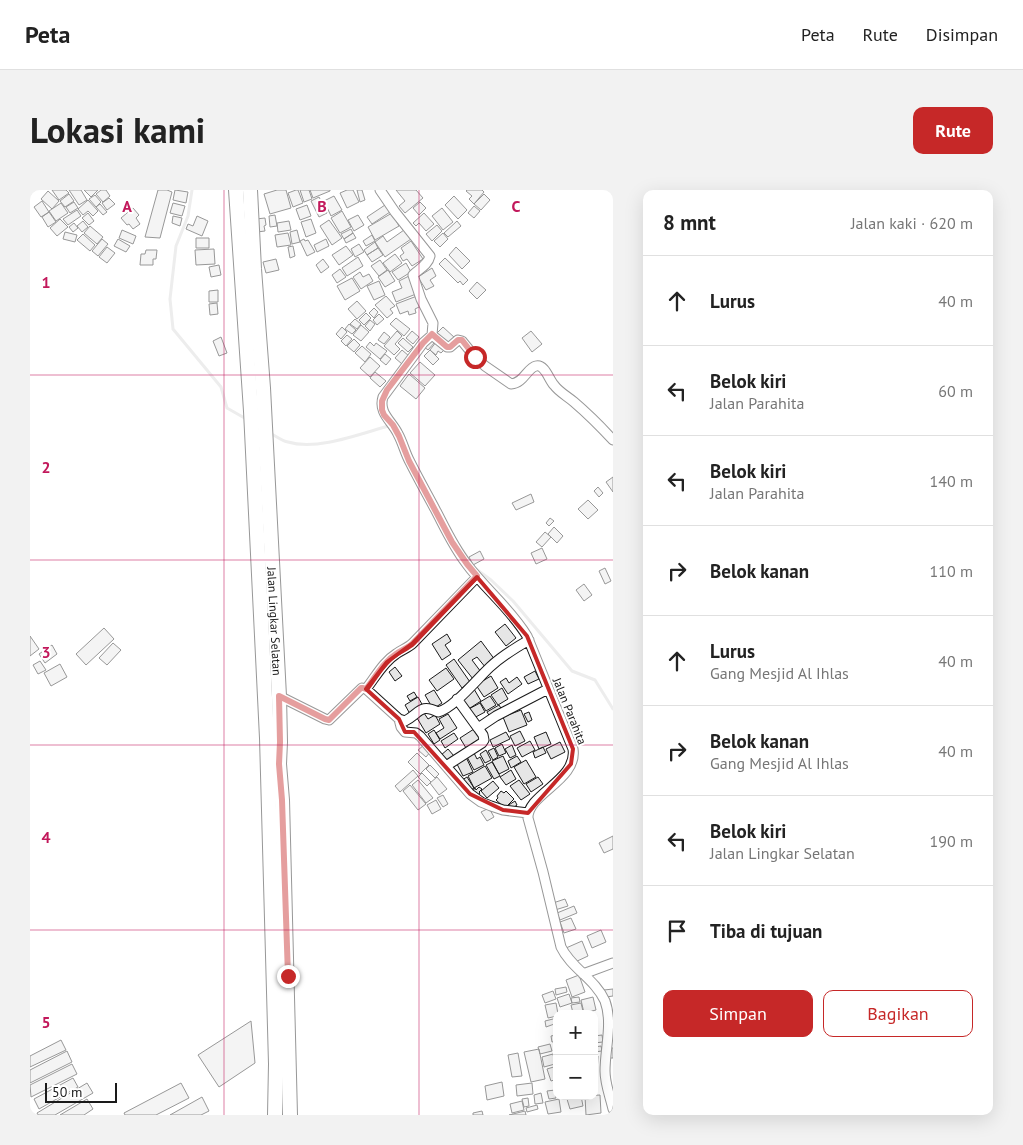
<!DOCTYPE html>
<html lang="id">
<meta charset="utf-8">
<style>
:root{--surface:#fff;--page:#f2f2f2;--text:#222;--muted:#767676;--line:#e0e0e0;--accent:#c62828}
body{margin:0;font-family:"PT Sans",sans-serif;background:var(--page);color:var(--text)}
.controls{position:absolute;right:15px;bottom:15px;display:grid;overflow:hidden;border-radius:10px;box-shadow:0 5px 20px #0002}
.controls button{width:45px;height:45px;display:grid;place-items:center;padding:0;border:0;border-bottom:1px solid var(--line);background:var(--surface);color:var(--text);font:25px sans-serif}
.scale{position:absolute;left:15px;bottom:12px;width:72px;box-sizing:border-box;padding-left:5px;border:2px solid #1a1a1a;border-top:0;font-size:14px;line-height:18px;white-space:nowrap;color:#1a1a1a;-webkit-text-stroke:4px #fff;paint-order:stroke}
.stop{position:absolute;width:15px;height:15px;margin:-11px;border:4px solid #c62828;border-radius:50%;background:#fff}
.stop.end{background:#c62828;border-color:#fff;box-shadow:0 1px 5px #0008}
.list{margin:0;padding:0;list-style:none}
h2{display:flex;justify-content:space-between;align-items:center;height:65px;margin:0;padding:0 20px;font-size:21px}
h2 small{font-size:16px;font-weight:400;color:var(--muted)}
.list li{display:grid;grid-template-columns:32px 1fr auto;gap:15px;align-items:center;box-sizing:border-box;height:90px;padding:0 20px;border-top:1px solid var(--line)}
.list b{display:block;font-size:19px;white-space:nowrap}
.list p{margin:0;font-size:16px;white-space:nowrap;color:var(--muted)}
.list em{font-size:16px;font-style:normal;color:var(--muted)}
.actions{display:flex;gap:10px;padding:15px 20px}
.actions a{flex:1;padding:11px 0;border:1px solid var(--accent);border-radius:10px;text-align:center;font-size:18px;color:var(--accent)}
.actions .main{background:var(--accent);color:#fff}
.icon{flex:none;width:28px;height:28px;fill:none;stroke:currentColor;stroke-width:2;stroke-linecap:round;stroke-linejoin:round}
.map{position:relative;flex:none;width:583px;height:925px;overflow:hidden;border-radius:10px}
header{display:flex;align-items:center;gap:30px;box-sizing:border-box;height:70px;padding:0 25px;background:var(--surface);border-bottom:1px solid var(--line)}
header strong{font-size:24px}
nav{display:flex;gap:28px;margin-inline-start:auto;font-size:18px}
.intro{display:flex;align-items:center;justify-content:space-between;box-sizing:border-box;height:120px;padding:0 30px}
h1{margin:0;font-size:35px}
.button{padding:12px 22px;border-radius:10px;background:var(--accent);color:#fff;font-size:18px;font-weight:700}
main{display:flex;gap:30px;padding:0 30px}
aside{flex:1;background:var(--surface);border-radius:10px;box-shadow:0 5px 20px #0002}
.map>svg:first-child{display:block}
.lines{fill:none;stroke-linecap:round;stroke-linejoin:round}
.stream{stroke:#d7d7d7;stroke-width:3}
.building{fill:#e6e6e6;stroke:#1a1a1a}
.street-casing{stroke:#1a1a1a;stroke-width:11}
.primary-casing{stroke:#1a1a1a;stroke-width:16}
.street{stroke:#fff;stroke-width:9}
.primary{stroke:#fff;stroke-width:14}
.route{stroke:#c62828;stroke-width:6}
.marked{fill:none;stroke:#c62828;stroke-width:4;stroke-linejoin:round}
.grid{fill:none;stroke:#c2185b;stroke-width:1;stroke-opacity:0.55}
.labels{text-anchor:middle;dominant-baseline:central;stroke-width:4;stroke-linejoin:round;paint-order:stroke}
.street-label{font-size:12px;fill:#1a1a1a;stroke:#fff}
.grid-label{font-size:16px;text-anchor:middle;font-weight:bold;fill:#c2185b;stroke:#fff;stroke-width:4;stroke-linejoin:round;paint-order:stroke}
</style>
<header>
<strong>Peta</strong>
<nav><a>Peta</a><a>Rute</a><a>Disimpan</a></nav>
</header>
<div class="intro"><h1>Lokasi kami</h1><a class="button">Rute</a></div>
<main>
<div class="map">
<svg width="583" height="925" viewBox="0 0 583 925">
<rect width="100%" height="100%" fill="#fff"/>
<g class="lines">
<!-- stream -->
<path class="stream" d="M162,0L158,26L146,56L140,109L143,139L191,197L197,218L218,230
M240,243C246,246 252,251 258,252C288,261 332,243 362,235
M427,352L442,374
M446,379L461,390L483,411L542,481L565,490L583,519"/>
</g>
<!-- building -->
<path class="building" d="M22,0H36L39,3L29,10Z
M39,0H51L57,10L49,15Z
M54,0H68L61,7Z
M71,0H76L80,6L73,12L66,4Z
M128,0H137L142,2L130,48L115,47Z
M145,0L158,2L156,13L143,10Z
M247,0H256L261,18L240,24L234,4Z
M266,0H268L273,13L263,17L258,3Z
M270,0H279L282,9L274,12Z
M280,0H300V1L283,8Z
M317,0H323L329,12L317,18L310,3Z
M327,0H332L335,10L330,12Z
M366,0H386L393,8L375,23L369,16L375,11Z
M437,0H452L454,2L444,14L439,9L442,6L436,1Z
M18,1L29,11L22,19L11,9Z
M39,4L44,11L35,17L30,11Z
M454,4L460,10L451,20L444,14Z
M65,5L71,12L66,17L59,9Z
M304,6L312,20L301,26L294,11Z
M424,6L437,20L428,29L415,15Z
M289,7L297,23L289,27L281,11Z
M79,8L85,14L77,20L72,13Z
M58,10L68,21L63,26L58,21L53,25L48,19Z
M12,11L19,22L11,27L4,17Z
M44,12L48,18L40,23L36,17Z
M390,12L396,18L389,25L383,18Z
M31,13L38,23L26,31L19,21Z
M143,13L155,16L152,26L140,23Z
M70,14L77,22L73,25L66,17Z
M277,15L281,26L270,30L266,19Z
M355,15L360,22L342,34L337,27Z
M444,16L450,21L444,28L438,23Z
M103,18L109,25L106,28L110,34L103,39L99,34L97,35L91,28Z
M412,18L423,32L413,40L402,26Z
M47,20L51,26L38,35L33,29Z
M312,21L321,37L310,43L301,28Z
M19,22L26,32L18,37L12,27Z
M58,23L64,31L59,35L52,28Z
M362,23L369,36L345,50L338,37Z
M394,23L404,34L396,41L389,33L386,36L383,33Z
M245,25L247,36L240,37L239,26Z
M328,25L334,35L324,41L318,30Z
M143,26L152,28L150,36L142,33Z
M167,26L178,31L172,46L156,39L158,34L163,36Z
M235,28L236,35L234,36L235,41L227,42L226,29Z
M30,29L38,37L27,46L20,38Z
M281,29L286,43L276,47L271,32Z
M299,30L312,48L302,55L290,36Z
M53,31L58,37L52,42L47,36Z
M259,31L261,40L248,42L247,33Z
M427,31L431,36L418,47L414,43Z
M44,33L48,38L43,42L39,37Z
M407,35L412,41L402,51L396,44Z
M60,36L73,47L67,54L54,43Z
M321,39L323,43L314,49L311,44Z
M92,40L106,46L103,54L89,48Z
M267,40L270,52L262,54L260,42Z
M374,40L381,49L355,67L345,52L353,46L357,52Z
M35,42L47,45L45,52L33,49Z
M258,43L261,55L247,57L245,45Z
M323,43L326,48L316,53L314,49Z
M413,43L418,49L410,57L404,51Z
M53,44L65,55L60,61L47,50Z
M342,45L345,51L336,56L333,51Z
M166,48H179V58H166Z
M72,49L78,54L68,66L62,61Z
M88,49L100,56L96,62L84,56Z
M274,49L275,51L278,50L285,62L277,66L270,51Z
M296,49L299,56L287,62L284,55Z
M381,51L393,69L382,76L377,69L373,71L370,66L374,63L371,58Z
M345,52L348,58L337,65L334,60Z
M329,54L334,62L325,67L321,59Z
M263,56L265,66L260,68L258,57Z
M316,56L323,65L309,75L302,65Z
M77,57L85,63L77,73L69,67Z
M426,57L440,71L432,79L419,65Z
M348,58L353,65L342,72L337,65Z
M184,59L185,74L166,75L165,60Z
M116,60H127L126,69H123V75H110L111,64H115Z
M365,64L372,73L360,82L353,73Z
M328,67L333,76L317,86L312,78Z
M415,68L438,90L433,95L430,91L428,93L409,74Z
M246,69L249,80L236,83L233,72Z
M293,69L299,77L291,83L286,75Z
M350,70L357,80L349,86L341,76Z
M376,73L381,82L368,90L362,82Z
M189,75L191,85L181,87L179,77Z
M402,78L406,86L400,90L404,96L396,100L388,87Z
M310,79L316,87L307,93L302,85Z
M358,80L365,91L355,97L348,87Z
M330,82L333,87L339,84L343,91L331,99L323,87Z
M379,86L386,104L366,112L362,102L372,98L369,91Z
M322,88L330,101L315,110L307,96Z
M349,91L355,105L344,110L337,96Z
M447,92L456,100L447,109L439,101Z
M188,100V112H179V101Z
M356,106L365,116L360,119L363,123L357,128L345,115Z
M387,106L391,116L385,119L386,123L379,125L378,121L370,124L366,114Z
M327,111L336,121L327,129L318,119Z
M187,113L188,124L180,125L179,114Z
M344,118L348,122L344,128L339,123Z
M336,123L341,128L334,135L329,130Z
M349,124L354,129L347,135L343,130Z
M366,128L380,139L374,146L360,134Z
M325,129L331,134L327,139L320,134Z
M340,130L345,134L340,141L335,136Z
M319,134L326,140L322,144L315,139Z
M331,135L339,142L331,151L323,145Z
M312,137L317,142L311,149L306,144Z
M413,137L425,148L419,155L405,145Z
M367,141L372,146L365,154L370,159L364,165L354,156Z
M382,141L389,147L383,154L376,148Z
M501,141L512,154L502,162L492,148Z
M354,142L360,147L354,154L348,150Z
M317,145L322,149L316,156L311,151Z
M191,147L197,163L189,166L183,151Z
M373,148L383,157L378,162L368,153Z
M399,148L405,152L398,160L393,156Z
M324,149L330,155L324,162L317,156Z
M340,152L344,156L346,153L357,161L350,169L336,157Z
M406,152L415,159L411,163L408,161L406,165L400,160Z
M332,156L341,164L335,172L325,163Z
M372,160L379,166L372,174L365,168Z
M400,160L409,169L403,175L394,166Z
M355,164L361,169L356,175L350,170Z
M340,167L350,176L340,187L330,178Z
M390,172L405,185L395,196L380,183Z
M345,182L356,191L350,197L340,188Z
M379,184L395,198L386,209L370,196Z
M583,287V302L576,292Z
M568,297L573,303L569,307L564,301Z
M501,304L504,312L486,320L482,313Z
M558,310L568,320L558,329L548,319Z
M520,328L524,331L519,336L516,333Z
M524,337L533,346L527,353L518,344Z
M515,342L521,347L512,357L506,352Z
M512,358L517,369L506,374L501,363Z
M450,361L454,369L443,375L439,367Z
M575,378L581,391L575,394L569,381Z
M554,394L562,405L554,411L546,400Z
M475,434L486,448L476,456L465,442Z
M74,438L84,449L56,475L46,464Z
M417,444L421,451L415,455L421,464L412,470L402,454Z
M0,446L9,459L0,466Z
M451,451L465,470L456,478L447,467L442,470L451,482L443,489L428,470Z
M83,453L91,460L77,475L69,468Z
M22,455L27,464L15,473L9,464Z
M424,469L440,492L432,498L416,475Z
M10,471L16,480L8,484L3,475Z
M30,474L37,487L21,496L14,483Z
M365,477L372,486L365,491L359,482Z
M416,478L424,489L407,501L399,490Z
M505,481L509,489L498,494L494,487Z
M461,486L468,498L454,507L446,495Z
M487,487L492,494L478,504L470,492L476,488L479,493Z
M472,498L478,509L468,515L461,505Z
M444,499L451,511L437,520L430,508Z
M404,500L412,513L403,519L395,505Z
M384,502L387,507L380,511L377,506Z
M460,506L466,515L456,521L450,512Z
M388,507L393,516L380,524L375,515Z
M450,513L455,522L442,529L437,520Z
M469,515L472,520L460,527L457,522Z
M491,520L497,535L479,542L473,527Z
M499,522L502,530L498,532L494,524Z
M394,523L398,529L405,525L410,534L396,543L387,528Z
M418,524L427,538L410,549L406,543L414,538L409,529Z
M444,539L450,549L436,558L430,548Z
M404,540L410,550L404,554L398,544Z
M490,541L495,551L485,556L480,546Z
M476,542L480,549L463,557L460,550Z
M516,542L521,554L509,559L504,547Z
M424,543L428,549L415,558L411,551Z
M500,551L505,560L492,567L487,558Z
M530,552L535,562L521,569L516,559Z
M472,554L476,563L469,566L465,558Z
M394,555L401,561L396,567L388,560Z
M482,555L486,565L480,568L475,559Z
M513,557L516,563L505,568L503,562Z
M464,558L468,567L463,570L458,561Z
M418,559L424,566L416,573L410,566Z
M456,560L461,570L455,573L450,564Z
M387,563L399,575L390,584L378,572Z
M444,563L447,569L450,567L454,575L444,580L437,567Z
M473,566L479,579L469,584L462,571Z
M487,566L491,572L481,578L478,571Z
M436,567L443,582L433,586L426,572Z
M496,570L506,587L494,594L484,577Z
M462,572L470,586L464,589L456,575Z
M400,575L409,584L405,588L396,579Z
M455,576L462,588L444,598L438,586Z
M383,580L388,586L370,602L365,596Z
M481,580L486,589L476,595L470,587Z
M392,583L401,592L397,596L388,587Z
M407,587L417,599L409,605L400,593Z
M437,587L444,598L439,601L432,590Z
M508,587L513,594L501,602L496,594Z
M388,590L403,608L396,613L382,595Z
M489,590L500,604L491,610L480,596Z
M463,591L469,598L457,608L451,601Z
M380,595L396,614L388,620L373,601Z
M449,597L452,599L449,602L450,603L446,608L441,603L445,598L446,600Z
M471,601L474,603L476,601L484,609L475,618L466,610L468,608L467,606Z
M413,605L418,614L413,617L407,608Z
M406,610L411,619L402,624L397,615Z
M485,611L487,615L480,620L477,616Z
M459,618L464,627L457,631L451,622Z
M583,646V659L574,663L569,653Z
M535,709L538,716L525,720L523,713Z
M544,716L547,723L530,730L527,723Z
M541,728L546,739L534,743L530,732Z
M571,740L576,752L562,758L557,746Z
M552,751L558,766L543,773L536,758Z
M549,785L555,802L542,807L536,790Z
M536,797L537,802L526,805L525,799Z
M583,799V806L576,807L574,800Z
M523,801L526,809L515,813L512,805Z
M539,804L542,813L530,817L527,808Z
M549,807L550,812L542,813L541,808Z
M563,807L566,820L554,823L551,810Z
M526,813L528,824H527V826L518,828L515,815Z
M551,813L553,821L543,823L541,815Z
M527,828V833L516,837L515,831Z
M221,831L225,873L189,897L168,865Z
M526,845L527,851L522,852L521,846Z
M572,845L573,852L564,853V846Z
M31,850L36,860L0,877V866Z
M520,854L522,861L510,864L508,857Z
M571,856L572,861L564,862V857Z
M579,858H583V868H579Z
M509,859L515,889L501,892L494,862Z
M37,861L42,872L0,893V880Z
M488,863L492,886L482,887L478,865Z
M523,864L525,874L514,877L512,867Z
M564,866H568L567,883L564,882Z
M42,874L47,884L1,907L0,895Z
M527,876V889L521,891L517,879Z
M43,888L48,897L9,919L4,909Z
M472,892L474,906L457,910L455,896Z
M57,893L63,903L25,925H8L7,923Z
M151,893L159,908L126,925H95L94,923Z
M502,893L503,904L487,906L486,895Z
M525,900L526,908L519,909L517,901Z
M511,903L513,913L505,914L504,905Z
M570,905L571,923L556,925L555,906Z
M547,906H551L553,916L540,919L537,909Z
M172,907L179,921L171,925H140Z
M498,908L499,916L494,917L492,909Z
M57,909L63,919L54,925H30Z
M529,909L531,922L518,924L515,912Z
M492,911L494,920L482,923L480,914Z
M507,915L508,919L497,922L496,918Z
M452,921L453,925H443V923Z
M495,921L496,925H479Z"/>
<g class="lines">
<!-- street casing -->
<g class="street-casing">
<path id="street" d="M350,0L365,22L400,66C398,75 389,79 383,85L391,109L403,133L402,145L393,153L353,207C348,223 362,231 368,244C373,253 375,263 380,272C388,288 397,304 405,319C415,338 423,356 436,373C454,398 480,418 497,446L543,559C548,590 497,604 498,628L513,682L531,757C541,778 565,789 575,811C583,833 575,858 575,881C575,894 580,906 583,919
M402,145L417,157H420L428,150L432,151L445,167L455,176L481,194C494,193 497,178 506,176C515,174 519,190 524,195C529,202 537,206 544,212C558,224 571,237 583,250
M336,499C345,488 353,472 366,464C371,460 378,458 383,453L447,387
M249,506L295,529L299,530L332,498L336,499L369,529L375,531C390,523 390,513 408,522C423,519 448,488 460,477C472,466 485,458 499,450
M427,509L448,538
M369,529L371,537L375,542L386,543L390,546L440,604L451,612L461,616L473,620L498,623
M416,576L452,553L454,550L453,545L448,538L466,526L518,499
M553,784L583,773"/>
</g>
<!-- primary casing -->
<g class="primary-casing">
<g id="primary">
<path d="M206,0L221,221L237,548L246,874L245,925"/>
<path id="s1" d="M220,0L224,79L233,198L249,506L250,552L249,574L252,610L260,925"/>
</g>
</g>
<!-- street -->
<use href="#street" class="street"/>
<!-- primary -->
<use href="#primary" class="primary"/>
</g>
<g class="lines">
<!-- route -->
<path class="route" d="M258,786L252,610L249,574L250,552L249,506L295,529L299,530L331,498H333L336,499C345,488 353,472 366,464C371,460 378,458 383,453L447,386L437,374L422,352L379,271L369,246L363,235L354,225L352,220V211L357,200L393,153L402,144L417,157H420L428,150H432L445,167"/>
</g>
<!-- marked area -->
<path d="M0 0H583V925H0ZM447,387L497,446L543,559L541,574L498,623L473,620L440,604L384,542H375L369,529L336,499L357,472L383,453Z" fill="#fff" fill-opacity=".55" fill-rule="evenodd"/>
<path class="marked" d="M447,387L497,446L543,559L541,574L498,623L473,620L440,604L384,542H375L369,529L336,499L357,472L383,453Z"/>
<!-- grid -->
<path class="grid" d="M194,0V925M389,0V925M0,185H583M0,370H583M0,555H583M0,740H583"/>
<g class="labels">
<!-- street labels -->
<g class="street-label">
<text stroke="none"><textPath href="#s1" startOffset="432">Jalan Lingkar Selatan</textPath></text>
<text transform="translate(540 521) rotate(68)">Jalan Parahita</text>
</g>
</g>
<g class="grid-label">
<text x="97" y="22">A</text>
<text x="292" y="22">B</text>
<text x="486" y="22">C</text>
<text x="16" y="98">1</text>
<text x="16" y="283">2</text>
<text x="16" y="468">3</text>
<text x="16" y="653">4</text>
<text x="16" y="838">5</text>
</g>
</svg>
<div class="controls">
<button>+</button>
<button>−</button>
</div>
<div class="scale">50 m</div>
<div class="stop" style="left:445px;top:167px"></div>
<div class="stop end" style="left:258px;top:786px"></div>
</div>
<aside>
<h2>8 mnt<small>Jalan kaki · 620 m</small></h2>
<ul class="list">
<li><svg class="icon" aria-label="ahead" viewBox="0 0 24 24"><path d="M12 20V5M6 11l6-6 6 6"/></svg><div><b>Lurus</b></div><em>40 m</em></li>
<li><svg class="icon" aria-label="left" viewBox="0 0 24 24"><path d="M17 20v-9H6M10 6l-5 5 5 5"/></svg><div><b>Belok kiri</b><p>Jalan Parahita</p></div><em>60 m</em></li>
<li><svg class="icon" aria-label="left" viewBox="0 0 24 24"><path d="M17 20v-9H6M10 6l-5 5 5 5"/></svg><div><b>Belok kiri</b><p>Jalan Parahita</p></div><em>140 m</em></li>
<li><svg class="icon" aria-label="right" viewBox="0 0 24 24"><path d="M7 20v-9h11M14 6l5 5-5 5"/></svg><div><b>Belok kanan</b></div><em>110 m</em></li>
<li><svg class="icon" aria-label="ahead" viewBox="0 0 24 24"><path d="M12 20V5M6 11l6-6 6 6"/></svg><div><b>Lurus</b><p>Gang Mesjid Al Ihlas</p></div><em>40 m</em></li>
<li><svg class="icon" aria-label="right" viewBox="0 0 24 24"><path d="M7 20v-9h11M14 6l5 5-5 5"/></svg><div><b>Belok kanan</b><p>Gang Mesjid Al Ihlas</p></div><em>40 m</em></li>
<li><svg class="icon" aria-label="left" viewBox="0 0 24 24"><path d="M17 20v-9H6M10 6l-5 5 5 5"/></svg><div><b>Belok kiri</b><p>Jalan Lingkar Selatan</p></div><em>190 m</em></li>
<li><svg class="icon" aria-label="arrive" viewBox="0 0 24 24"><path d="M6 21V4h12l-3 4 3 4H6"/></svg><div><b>Tiba di tujuan</b></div></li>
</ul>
<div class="actions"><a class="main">Simpan</a><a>Bagikan</a></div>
</aside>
</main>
